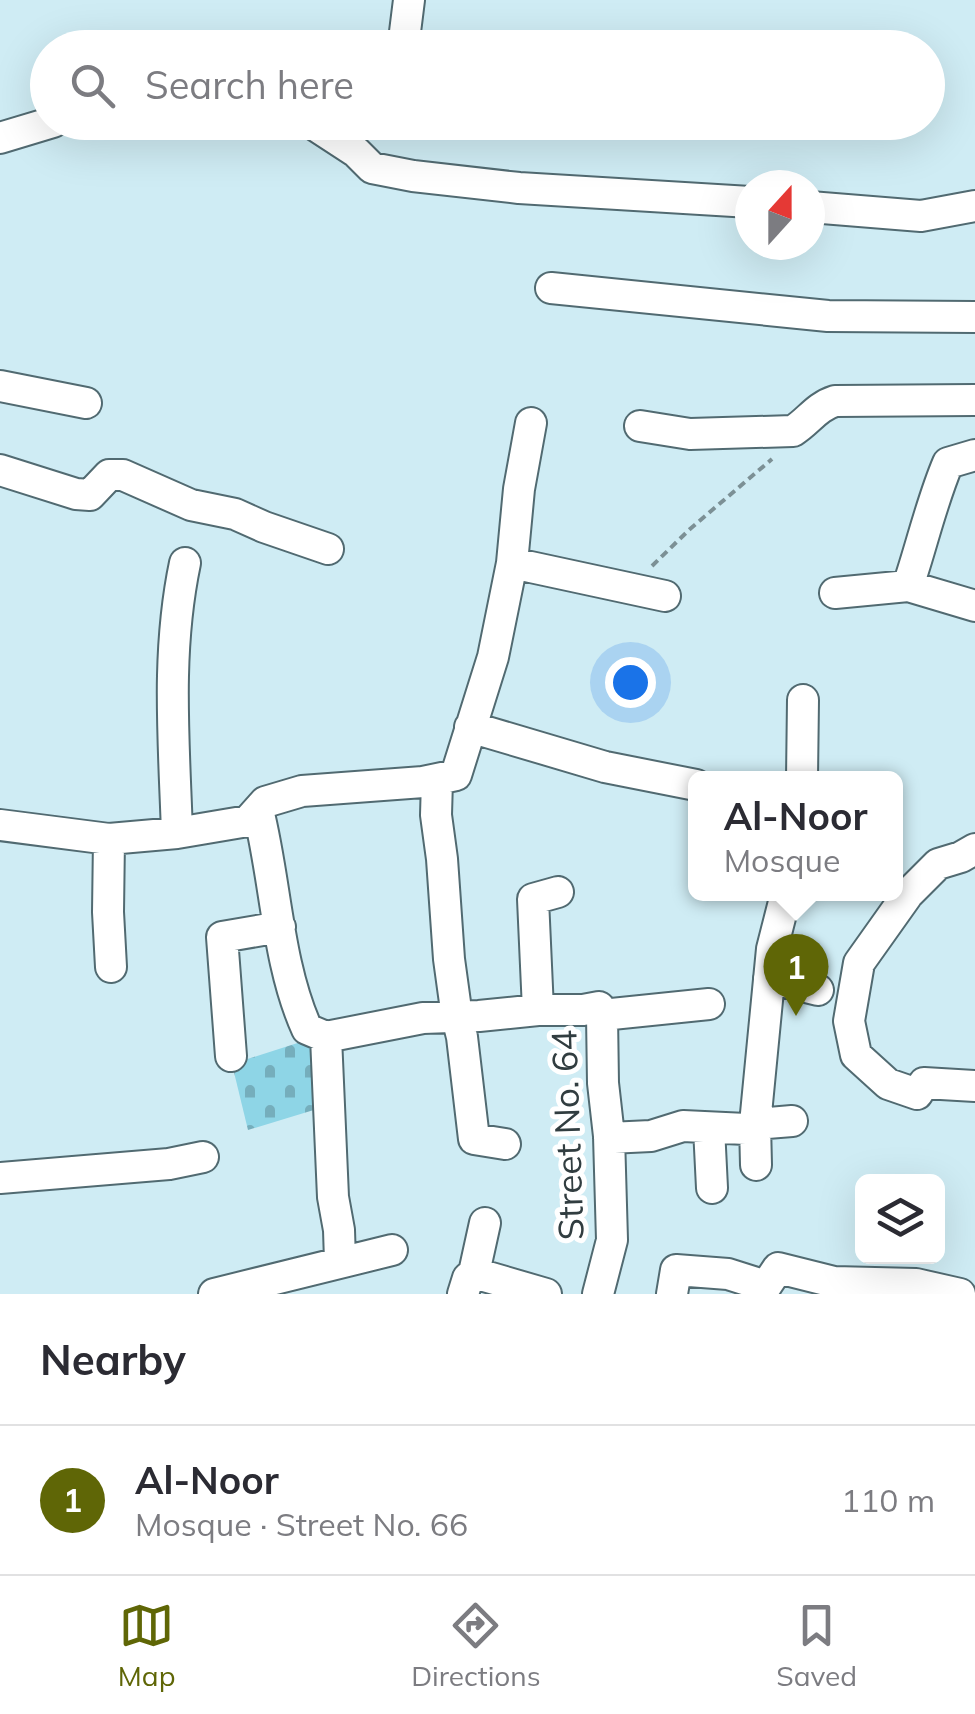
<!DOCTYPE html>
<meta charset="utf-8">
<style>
:root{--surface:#fff;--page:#f7f7f7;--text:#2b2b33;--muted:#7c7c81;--line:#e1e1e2;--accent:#5f6606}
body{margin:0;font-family:Mulish,sans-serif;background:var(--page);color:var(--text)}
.controls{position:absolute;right:30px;bottom:30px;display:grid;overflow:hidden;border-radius:15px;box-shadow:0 10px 40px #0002}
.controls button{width:90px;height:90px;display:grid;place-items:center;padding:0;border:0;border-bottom:2px solid var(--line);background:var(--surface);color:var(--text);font:50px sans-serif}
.compass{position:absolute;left:735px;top:170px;width:90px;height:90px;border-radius:50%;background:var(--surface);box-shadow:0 10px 40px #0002;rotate:21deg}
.you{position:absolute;left:630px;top:682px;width:35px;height:35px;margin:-25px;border:8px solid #fff;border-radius:50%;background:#1a73e8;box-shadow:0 0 0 15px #1a73e833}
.badge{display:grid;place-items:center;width:65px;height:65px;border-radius:50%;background:var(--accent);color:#fff;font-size:32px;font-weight:700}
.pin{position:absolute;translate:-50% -82px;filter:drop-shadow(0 2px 5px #0008)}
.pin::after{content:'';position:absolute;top:52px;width:35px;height:30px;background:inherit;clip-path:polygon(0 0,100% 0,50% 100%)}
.popup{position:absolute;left:688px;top:771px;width:215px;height:130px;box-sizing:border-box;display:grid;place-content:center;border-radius:15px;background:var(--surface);filter:drop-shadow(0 2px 8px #0005);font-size:32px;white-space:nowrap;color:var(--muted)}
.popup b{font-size:38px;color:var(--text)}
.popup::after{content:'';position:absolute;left:50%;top:100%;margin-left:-20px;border:20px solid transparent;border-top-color:var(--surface)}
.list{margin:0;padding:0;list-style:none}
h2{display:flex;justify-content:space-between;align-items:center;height:130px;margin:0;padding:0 40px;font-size:42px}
h2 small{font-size:32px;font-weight:400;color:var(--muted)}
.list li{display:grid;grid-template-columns:65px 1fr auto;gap:30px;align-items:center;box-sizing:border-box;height:150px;padding:0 40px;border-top:2px solid var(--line)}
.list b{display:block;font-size:38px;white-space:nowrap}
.list p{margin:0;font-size:32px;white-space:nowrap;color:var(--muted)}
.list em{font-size:32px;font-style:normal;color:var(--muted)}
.icon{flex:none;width:55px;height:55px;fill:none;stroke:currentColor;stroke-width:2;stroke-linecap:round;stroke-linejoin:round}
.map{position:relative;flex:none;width:975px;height:1294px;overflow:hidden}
.search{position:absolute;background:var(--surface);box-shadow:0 10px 40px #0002;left:30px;right:30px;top:30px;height:110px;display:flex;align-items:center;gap:25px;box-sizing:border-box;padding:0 35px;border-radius:55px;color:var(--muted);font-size:38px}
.sheet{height:280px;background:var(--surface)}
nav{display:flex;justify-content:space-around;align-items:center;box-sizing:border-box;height:140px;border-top:2px solid var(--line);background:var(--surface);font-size:28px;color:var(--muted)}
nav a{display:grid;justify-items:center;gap:5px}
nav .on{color:var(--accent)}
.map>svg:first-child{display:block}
.cemetery{fill:url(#cemetery-stones)}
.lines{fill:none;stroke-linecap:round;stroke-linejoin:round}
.minor-casing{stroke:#516a71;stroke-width:34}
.path{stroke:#7c9095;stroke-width:4;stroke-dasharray:8 5;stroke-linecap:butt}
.minor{stroke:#fff;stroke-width:30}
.labels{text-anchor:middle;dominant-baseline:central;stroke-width:10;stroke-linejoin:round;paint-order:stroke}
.street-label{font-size:35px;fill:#313d40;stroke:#fff}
</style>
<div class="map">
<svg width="975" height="1294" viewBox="0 0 975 1294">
<defs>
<pattern id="cemetery-stones" width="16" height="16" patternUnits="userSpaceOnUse" patternTransform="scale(2.5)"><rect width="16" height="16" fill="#8ed5e6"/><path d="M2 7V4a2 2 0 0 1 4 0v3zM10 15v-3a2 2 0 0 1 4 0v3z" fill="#75aebc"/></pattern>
</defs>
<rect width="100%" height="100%" fill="#cfecf4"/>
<!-- cemetery -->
<path class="cemetery" d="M310,1039L317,1109L248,1130L232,1064Z"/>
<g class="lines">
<!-- minor casing -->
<g class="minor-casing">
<path id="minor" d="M403,48L409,0
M310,122L356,152L372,168L413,176L519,188L750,202
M0,138L53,122
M810,207L921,216L975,206
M551,288L828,316L975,317
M0,386L86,403
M640,426L690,434L793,431C809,421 816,407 835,401L975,400
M0,470L76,494L90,495L109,475H123L191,505L235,514L264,527L328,549
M512,563L519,489L531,423
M908,586C922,545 931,503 948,463L975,455
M835,593L908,586L975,606
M470,727L605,767L696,785
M802,778L803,700
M437,780L436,815L442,859L449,959L457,1017L462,1037L474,1139L505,1144
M258,810C276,881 277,963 307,1029L326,1037
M0,825L109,839L177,833L248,821L265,802L302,791L423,782L456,775L493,657L512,563L665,596
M177,833C174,742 166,653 185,563
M109,839L108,912L111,967
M975,849L961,857L938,864L908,894L859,963L849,1021L856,1055L888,1084L917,1094L924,1083L975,1086
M769,978L818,990
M538,1010L533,899L558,892
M602,1015L709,1004
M326,1037L423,1018L479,1016L538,1010H583L599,1007L602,1015
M326,1037L333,1197L339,1230L340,1261
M231,1056L222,937L280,927
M709,1128L712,1188
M609,1138L651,1136L683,1126L746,1129L755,1124L772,949L786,894
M756,1165L755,1124L792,1121
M0,1178L169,1164L203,1157
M474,1273L546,1294
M214,1294L392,1250
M463,1294L468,1278L474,1273L485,1223
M598,1294L612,1240L609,1136L603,1083L602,1015
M672,1294L676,1270L728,1274L766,1286L778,1268L834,1282L916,1284L960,1294"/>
</g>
<!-- path -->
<path class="path" d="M652,566L690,529L772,459"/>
<!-- minor -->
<use href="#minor" class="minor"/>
</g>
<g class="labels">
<!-- street labels -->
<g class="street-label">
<text transform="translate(567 1135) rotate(-92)">Street No. 64</text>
</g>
</g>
</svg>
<div class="controls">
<button><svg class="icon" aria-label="layers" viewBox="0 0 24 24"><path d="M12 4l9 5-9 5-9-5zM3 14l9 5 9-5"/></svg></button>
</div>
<svg class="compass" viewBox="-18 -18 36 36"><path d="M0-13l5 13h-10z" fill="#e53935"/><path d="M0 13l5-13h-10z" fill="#7c7c81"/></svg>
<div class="you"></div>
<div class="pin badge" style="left:796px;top:1016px">1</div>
<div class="popup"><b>Al-Noor</b>Mosque</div>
<div class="search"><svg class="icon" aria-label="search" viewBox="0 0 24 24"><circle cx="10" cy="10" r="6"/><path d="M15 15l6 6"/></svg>Search here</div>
</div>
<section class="sheet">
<h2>Nearby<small></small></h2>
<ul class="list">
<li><span class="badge">1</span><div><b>Al-Noor</b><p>Mosque · Street No. 66</p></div><em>110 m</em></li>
</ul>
</section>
<nav>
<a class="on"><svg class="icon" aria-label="map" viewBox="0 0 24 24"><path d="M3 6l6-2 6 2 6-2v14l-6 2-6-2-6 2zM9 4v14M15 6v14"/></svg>Map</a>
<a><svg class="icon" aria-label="directions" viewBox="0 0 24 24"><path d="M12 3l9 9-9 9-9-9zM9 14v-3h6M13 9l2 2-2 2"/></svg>Directions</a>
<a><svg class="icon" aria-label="saved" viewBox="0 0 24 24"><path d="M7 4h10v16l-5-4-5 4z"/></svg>Saved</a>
</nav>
